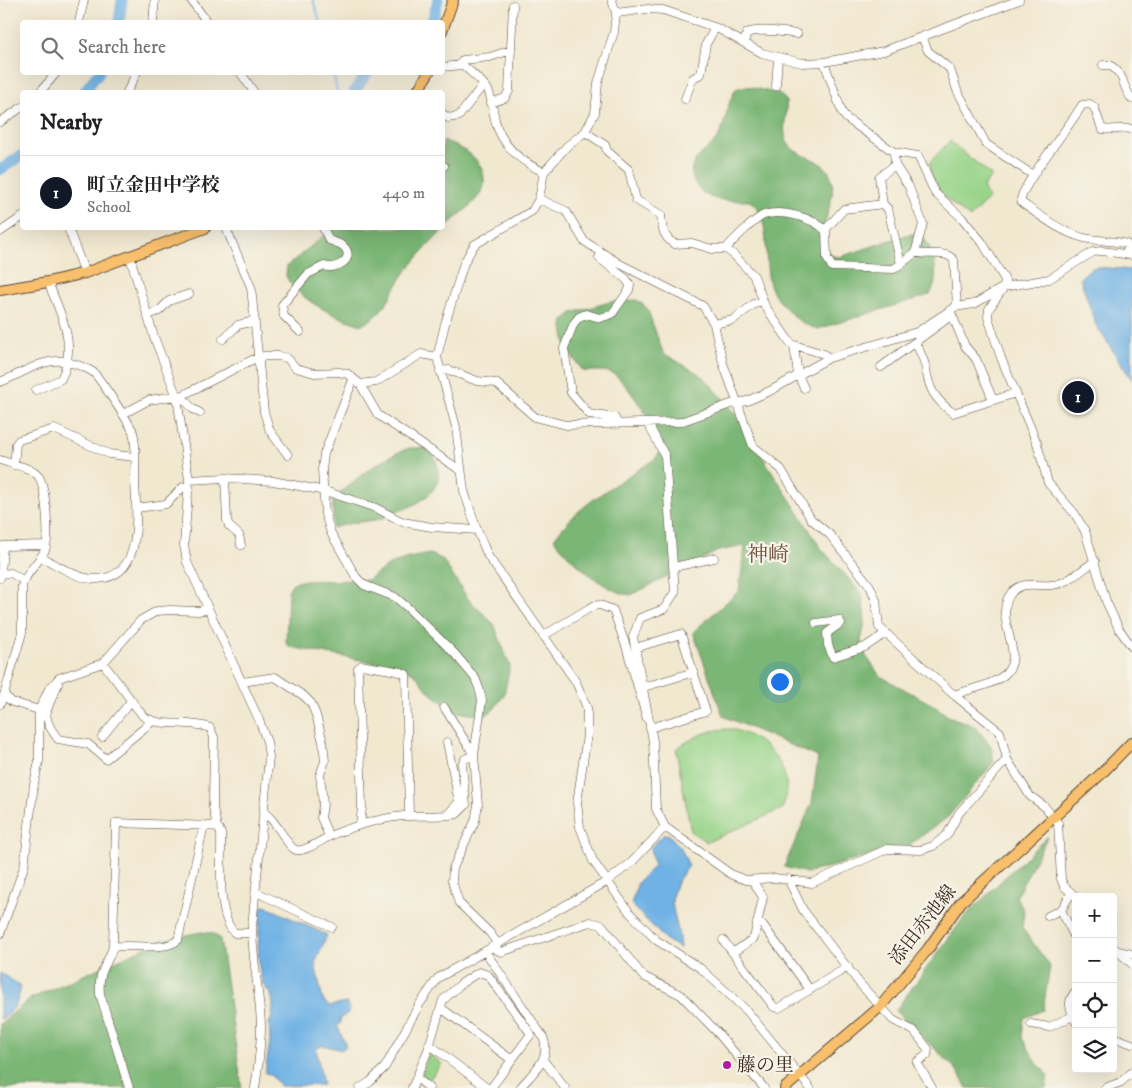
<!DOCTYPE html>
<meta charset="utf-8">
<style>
:root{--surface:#fff;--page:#f2f2f2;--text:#202124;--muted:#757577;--line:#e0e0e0;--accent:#111827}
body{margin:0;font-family:"IM FELL DW Pica","Noto Serif JP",serif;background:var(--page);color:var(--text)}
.controls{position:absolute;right:15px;bottom:15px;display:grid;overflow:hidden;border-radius:5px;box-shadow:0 5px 20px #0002}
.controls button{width:45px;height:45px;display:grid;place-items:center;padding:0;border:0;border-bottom:1px solid var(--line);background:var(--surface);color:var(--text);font:25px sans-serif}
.you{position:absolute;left:779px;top:681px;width:18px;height:18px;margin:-12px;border:4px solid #fff;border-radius:50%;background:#1a73e8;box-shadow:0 0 0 8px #1a73e833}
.badge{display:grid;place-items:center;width:32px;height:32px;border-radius:50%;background:var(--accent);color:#fff;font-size:16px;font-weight:700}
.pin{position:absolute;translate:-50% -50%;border:2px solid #fff;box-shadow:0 1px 5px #0006}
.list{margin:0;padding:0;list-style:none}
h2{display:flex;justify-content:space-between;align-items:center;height:65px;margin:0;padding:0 20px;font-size:21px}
h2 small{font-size:16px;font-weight:400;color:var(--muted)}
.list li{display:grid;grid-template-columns:32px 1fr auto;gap:15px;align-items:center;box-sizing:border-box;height:75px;padding:0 20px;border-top:1px solid var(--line)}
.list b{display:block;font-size:19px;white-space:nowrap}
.list p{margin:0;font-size:16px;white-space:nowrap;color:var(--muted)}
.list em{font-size:16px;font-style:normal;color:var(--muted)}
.icon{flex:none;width:28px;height:28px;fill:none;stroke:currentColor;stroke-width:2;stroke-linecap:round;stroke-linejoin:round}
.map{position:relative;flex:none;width:1132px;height:1088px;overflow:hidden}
.search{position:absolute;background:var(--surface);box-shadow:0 5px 20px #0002;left:20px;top:20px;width:425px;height:55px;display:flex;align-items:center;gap:12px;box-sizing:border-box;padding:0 18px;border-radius:5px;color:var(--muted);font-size:19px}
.panel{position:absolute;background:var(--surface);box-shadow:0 5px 20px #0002;left:20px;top:90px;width:425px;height:140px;border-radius:5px}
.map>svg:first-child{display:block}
.green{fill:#98d489;stroke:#6a7f54}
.forest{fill:#7ab675;stroke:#5a704a}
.water{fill:#70b2e5;stroke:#566e82}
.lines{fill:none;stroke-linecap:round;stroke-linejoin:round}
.stream{stroke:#70b2e5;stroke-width:2}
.river{stroke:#70b2e5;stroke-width:11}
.minor-casing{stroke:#564639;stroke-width:9}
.major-casing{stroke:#564639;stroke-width:12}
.minor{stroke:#fff;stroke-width:8}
.major{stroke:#f8bf6c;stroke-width:10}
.poi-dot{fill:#b5179e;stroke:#f7f3e8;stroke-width:2}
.labels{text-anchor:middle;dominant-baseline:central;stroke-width:4.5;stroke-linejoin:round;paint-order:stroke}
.street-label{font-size:19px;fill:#3b2a1e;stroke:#f7f3e8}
.poi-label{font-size:19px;fill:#3b2a1e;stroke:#f7f3e8;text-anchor:start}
.quarter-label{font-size:21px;fill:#72533f;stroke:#f7f3e8}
</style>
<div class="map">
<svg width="1132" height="1088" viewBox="0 0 1132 1088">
<rect width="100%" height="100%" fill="#f7f3e8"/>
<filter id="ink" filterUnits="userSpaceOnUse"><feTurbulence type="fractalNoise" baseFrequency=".02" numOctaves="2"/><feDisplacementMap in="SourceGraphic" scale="10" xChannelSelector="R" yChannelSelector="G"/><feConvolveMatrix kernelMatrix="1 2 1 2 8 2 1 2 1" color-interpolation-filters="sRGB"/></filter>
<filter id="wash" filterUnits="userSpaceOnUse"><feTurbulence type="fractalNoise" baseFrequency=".0096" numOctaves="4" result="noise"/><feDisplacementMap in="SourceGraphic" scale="20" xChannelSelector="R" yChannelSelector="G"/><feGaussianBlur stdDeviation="1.12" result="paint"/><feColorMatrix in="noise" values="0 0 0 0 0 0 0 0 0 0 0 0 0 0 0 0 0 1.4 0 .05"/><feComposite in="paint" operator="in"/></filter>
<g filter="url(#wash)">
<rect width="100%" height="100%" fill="#f1e8d0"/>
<!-- green -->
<path class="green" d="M950,141L992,176L983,187L989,198L970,218C947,199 934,194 929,163Z
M732,729C768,739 798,771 782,809L707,842L691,832L676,749C695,736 709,729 732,729Z
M429,1054L442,1064L428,1081L422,1075Z"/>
<!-- forest -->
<path class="forest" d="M746,86L779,94L786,100C788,114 781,129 787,142C795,158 821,156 830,174C837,190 828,208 825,223C823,232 826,242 826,250L833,256L840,257L906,235L918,233C934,243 942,281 929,295L818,329C804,325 796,320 786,308C781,303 776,297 772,290C760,263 775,220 750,201C729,200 703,204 693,179C691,173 691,167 695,161C702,152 713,146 719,136C727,121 726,104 736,89Z
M445,141C463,148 485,159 484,182C483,201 455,216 443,230C430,244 416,258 405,273C389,295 387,312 362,325C339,319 296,299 286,276L287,266L333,228H442L443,142Z
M637,300L647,308L663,353L704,377L732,409L821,548L862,594L865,622L861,641L866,656L880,676L935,706L948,716L975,726L991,746L994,762L948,817L909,845L807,873L784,867L812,803L818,757L723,716L693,632L739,591L745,546L718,551L631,595C605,593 569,559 554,539C579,503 619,483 655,459C657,456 661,452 661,449C664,436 625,381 614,374C605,369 592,372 583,371L566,348L563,326L564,320L572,313L610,302Z
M409,448H422L433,454C450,487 424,502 397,512C390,515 382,519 375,520C360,522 347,523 333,528V500C354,479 381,458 409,448Z
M430,554L442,559L469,600L494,624L510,666L504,695L494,709L485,716L456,712L429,692L415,674L398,664L377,663L290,647L286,643L288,591L292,584L301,581L367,580L391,564L408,558Z
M1048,836L1016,897L1024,911L1022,928L1050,966L1043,1010L1024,1018L1022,1038L1037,1063L1048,1075L1046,1088H967L956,1069L895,1011L965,916Z
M201,932L212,933L220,939L242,1088H0V1024L30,999L162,940Z"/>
<!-- water -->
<path class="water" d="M1097,267L1132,270V380L1096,325L1080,278L1090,269Z
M668,834L680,846L689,866C659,901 678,908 680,948L667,941L631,904L638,882L654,866L650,848L663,835Z
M265,906L327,935L315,964L323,1000L329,1006L347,1003L350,1011L340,1019L341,1023L337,1025L346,1046L341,1050L323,1045L316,1049L323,1085L280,1086L270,1074L265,1073L270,1041L269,1023C274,1017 274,1000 270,993C268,990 265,988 263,984C255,961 259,932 261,907Z
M0,973L20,985C20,1000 14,1013 0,1019Z"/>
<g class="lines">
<!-- stream -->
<path class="stream" d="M313,0L320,22
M333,72L337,92"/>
<!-- river -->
<path class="river" d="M119,22L122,0
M432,22L438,0
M84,92L99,72
M354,92L368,72
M0,170L22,155"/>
</g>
</g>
<g filter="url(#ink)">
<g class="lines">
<!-- minor casing -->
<g class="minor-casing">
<path id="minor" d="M191,0L207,22
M612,0L616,13L614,32L598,83L595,113L585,132L567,146L544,172L539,199L532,211L474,245L464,263L445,324L437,357L456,427L464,491L477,530L488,556L576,682L587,708V735L577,803L580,827L593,861L630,913L656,940L700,968L719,985L747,1011L810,1088
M616,13L648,9L663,10L717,28L762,53L802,63L824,62L884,51L1019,0
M79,22L84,0
M153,22L155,0
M922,37L928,51L950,69L957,90L986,144L1033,175
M744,43L747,33C759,28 784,32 797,34
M824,62L842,112L846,118L894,152L918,156L935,193L962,218L982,242L1005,280L1004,287L989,309L988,317L1001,358L1037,443L1048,483L1075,514L1085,531L1106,601L1119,629L1132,647
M459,65L463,60L490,57L511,50
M1103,65H1110C1127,77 1121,86 1132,99
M442,67L463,65C471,73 483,81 488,90C492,98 493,111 495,120C501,145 521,162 544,172
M240,72L254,92
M776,86L778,58
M40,92L57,72
M127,92L137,72
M685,99L693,78L701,74L706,44L715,28
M491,103L505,98L509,91L513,5
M442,113L448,118L459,116L483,85
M0,122L22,107
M585,132L605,145L607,151L629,170L636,200L661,215C662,229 663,236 674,244L692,243L712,249H726L734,255L754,276L765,306L791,344L824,354L829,358
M442,165L444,166
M539,199L566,211L584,241L620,264L703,306L714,324L723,363L753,446L781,469L811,519L830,535L870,586L876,600L879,627L954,695L1000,732L1007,759L1030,796L1044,806L1058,823L1061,879L1064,886L1076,897
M883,204L879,177L895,165
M68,228L85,273
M226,228L251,287L264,412L270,431L288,455
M825,230L844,209L883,204L888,209L901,264
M0,232L22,217
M726,249C731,242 756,218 764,215C782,209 814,218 826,231L827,258L832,267L894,269L915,253L923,224L909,187L895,165L894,152
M601,252L599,258L626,279L630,285L629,290L612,314L600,318L586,314L579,317L574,323L564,348L571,393L589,414L615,418L617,424
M915,252C927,257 945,249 954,260L957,306
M1128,254L1127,244C1112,240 1098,241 1084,238C1061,232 1042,217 1022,203L1021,200C1022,184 1071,125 1082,105L1090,104L1094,107L1102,129C1113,131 1122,127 1132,129
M130,257L154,337L177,397L189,480L184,545L187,562L259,720L267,742L269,757L252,926C252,960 260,993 261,1026C261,1047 258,1068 255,1088
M950,310L965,346L976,359L993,400
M148,315L159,311L169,301L189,294
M714,324L733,320L754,304L762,301
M300,332L284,316L282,305L308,274L324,266C336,271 357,258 343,246C340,243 333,242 329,240L323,228
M223,339L238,325L255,321
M915,343C935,373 917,386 953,413L1016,393
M794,346L798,375L804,388
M881,367L952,315
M440,371L449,370L477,381L496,383L535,417L566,425L680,422L731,404L747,401L770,391L829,358L917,332L955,307L974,304L1004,287L1049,279L1093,252L1102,251L1132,255
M353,380L324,454L322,470L325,514L331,533L356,577L364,585L395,597L408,608L455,654L475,678L479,688L482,700L474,755L478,805L475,821L453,868L452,881L459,903L490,933L497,943
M0,382C21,375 44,356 68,362C75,364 87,368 93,372C98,376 131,425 133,432C137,446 135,466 135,481C136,513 145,577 97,579C78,580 58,565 41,557
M360,384L376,382L421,354L437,357
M36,390L61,379C78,345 61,315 48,282
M181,396L193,409L200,413
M123,414L149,400L183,395L252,360L264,356H279L287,358L296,368L314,373L339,372L348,374L360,384L378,415L460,470
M648,424L665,456L675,592L664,609L640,618L633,637L653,741L656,809L665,827L732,875L746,880L775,878L812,883L887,849L921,850L933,846L947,835L959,813L1007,759
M0,460C11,464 32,467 39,477C46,488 50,538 45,550C39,563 26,572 22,586V633L4,695L12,702L39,710
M14,465L16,444L19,440L54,429L109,454L134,457
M225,478L227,520L229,526L239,535L241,545
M189,480L225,478L273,481L325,491L376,508L403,522L432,527L477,530
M137,508L166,504L183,487H189
M674,567L714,558
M1,574L3,546L46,545
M0,578L1,574L11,573L24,581
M816,623L839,620L841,623L827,633L828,645L833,657L865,647L886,633
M543,636L593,606L600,605L613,610L626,646L647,719
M635,648L681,634L706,711L650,728
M103,663L143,716C162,729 188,719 210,728L214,737L213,807L217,827
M242,682L275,677L304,696L311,703L316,715L323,742L325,761L320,775L323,804L321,818L329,836
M58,684C48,710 38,713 58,739L88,744L106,759L153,721
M644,687L694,672
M954,695C969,689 991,686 1004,675C1029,654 990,617 1012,592C1024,580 1037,587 1052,585C1067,584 1083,569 1095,561
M0,704L4,695
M444,707L474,755
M102,737L131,701
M447,742L459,802L447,815
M265,813C277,821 287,847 296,850C305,853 327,836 337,833C358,825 381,818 404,816C422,815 440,817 457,814L466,805L462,764L465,759L474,755
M360,825L362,808L358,668L362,665C377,669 391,668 406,674L409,816
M788,879L803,910L860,984L893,1020L914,1031L928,1049L927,1055L917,1062L932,1088
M256,892L332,927
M1061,910L1074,936
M1048,916L1062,909L1071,893
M757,923L763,925L810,990
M0,934L24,867L34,784L39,761V710L49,689L59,678L103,663L141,620L157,611L170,610L198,611L208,609
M723,940L774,1007L779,1008L848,967
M113,947C132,943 164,952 178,940L204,825
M491,947L501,952L590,922L602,925L643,976L681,995L717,1032L764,1088
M1113,947L1132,964
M485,951L543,1037C552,1059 533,1072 520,1088
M1118,951L1132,954
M733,953L754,938L763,897L752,880
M1076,991C1066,1001 1070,1010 1076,1022
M441,1008L512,1060
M1031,1024L1049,1027L1073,1016
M1113,1037L1132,1044
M429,1044L487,1088
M543,1060L565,1088
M417,1078L429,1088
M129,1088L100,994C98,970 106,968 113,947L116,823L214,826L219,829L221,834C222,858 216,917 235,933H252
M360,1088L370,1082L385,1067L419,1005L438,978L606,882L631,863L665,827
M412,1088L428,1050L443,1000L462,983L479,972L488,975L531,1034L491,1088
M1105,1088L1121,1082L1132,1072"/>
</g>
<!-- major casing -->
<g class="major-casing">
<path id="major" d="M442,31L453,0
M417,92L429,72
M0,290L48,282L85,273L205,228
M785,1088L880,1007L928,949L961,902L1102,773L1132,742"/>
</g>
<!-- minor -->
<use href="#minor" class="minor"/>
<!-- major -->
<use href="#major" class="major"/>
</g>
</g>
<!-- markers -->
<circle class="poi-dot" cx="727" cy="1065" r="5"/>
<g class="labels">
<!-- street labels -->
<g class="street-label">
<text transform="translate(923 925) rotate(-52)">添田赤池線</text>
</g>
<!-- poi labels -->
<g class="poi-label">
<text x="737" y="1065">藤の里</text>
</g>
<!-- quarter labels -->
<g class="quarter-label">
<text x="768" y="555">神崎</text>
</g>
</g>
</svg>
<div class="controls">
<button>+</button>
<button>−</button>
<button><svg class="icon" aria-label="locate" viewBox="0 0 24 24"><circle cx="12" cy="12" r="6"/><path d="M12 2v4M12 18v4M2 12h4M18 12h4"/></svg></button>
<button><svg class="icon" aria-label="layers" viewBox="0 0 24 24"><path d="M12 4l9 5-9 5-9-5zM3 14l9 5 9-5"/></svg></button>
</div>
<div class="you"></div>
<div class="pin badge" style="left:1078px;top:397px">1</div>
<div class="search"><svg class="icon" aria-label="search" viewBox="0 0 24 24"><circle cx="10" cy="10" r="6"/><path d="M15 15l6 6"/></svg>Search here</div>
<section class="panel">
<h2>Nearby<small></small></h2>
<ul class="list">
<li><span class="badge">1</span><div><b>町立金田中学校</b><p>School</p></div><em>440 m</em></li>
</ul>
</section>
</div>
